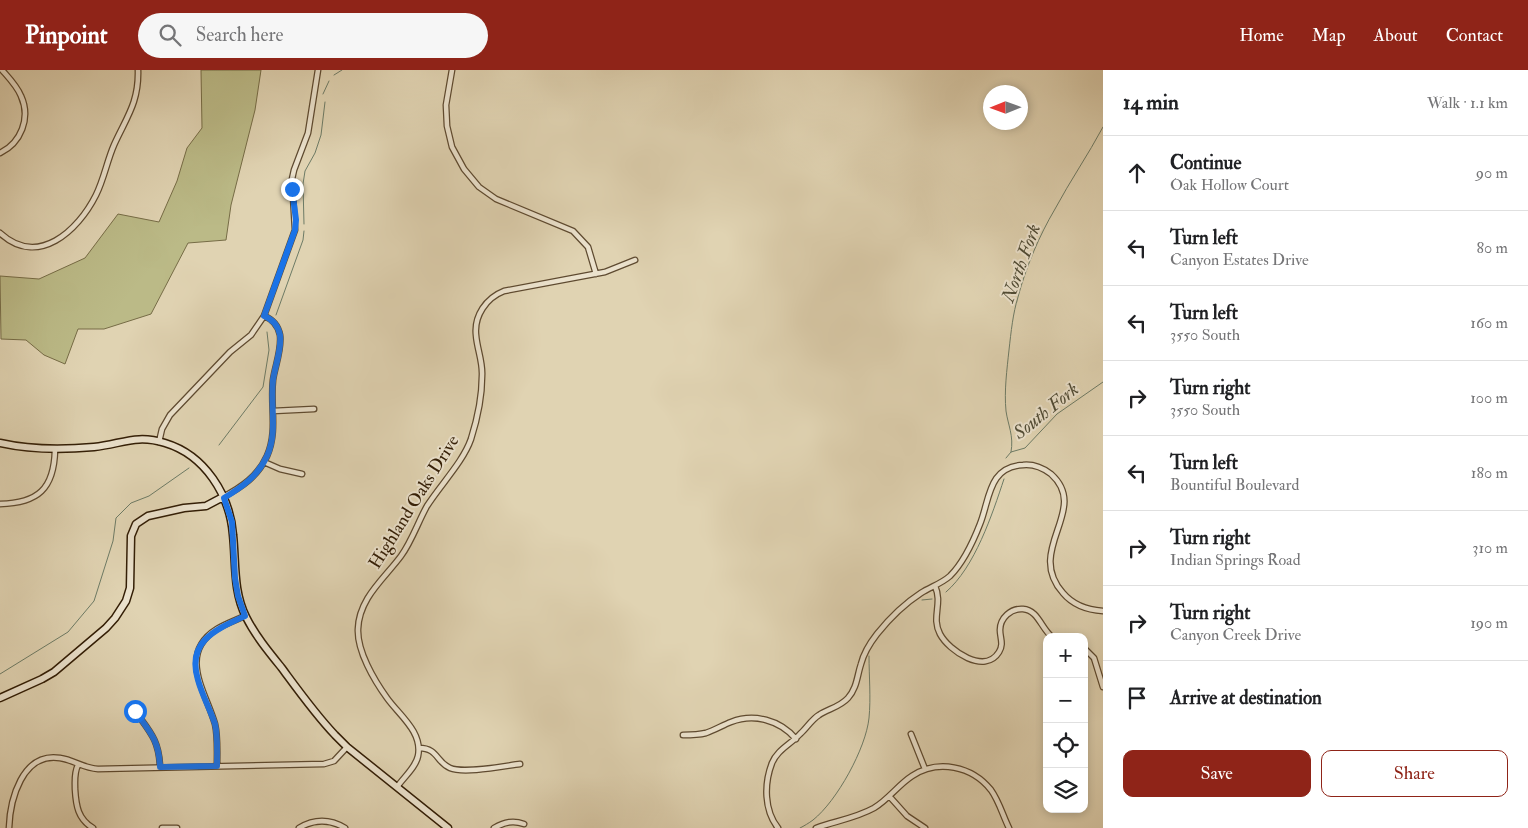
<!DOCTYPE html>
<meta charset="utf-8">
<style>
:root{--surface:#fff;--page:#f6f6f6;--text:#202124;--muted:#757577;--line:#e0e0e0;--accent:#8f2418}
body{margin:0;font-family:"IM FELL Double Pica",serif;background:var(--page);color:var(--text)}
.controls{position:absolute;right:15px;bottom:15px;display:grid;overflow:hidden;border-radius:10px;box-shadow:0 2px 8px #0003}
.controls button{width:45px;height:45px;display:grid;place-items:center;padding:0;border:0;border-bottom:1px solid var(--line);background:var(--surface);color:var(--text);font:25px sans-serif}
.compass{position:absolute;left:983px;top:15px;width:45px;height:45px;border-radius:50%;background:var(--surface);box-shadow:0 2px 8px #0003;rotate:269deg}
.stop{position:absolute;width:15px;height:15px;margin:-11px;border:4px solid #1a73e8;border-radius:50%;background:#fff}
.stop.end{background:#1a73e8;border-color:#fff;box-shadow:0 1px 5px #0008}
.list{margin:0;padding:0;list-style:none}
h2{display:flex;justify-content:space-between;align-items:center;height:65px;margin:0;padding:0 20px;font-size:21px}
h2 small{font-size:16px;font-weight:400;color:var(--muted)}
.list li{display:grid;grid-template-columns:32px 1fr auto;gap:15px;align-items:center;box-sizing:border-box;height:75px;padding:0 20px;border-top:1px solid var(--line)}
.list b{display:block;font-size:19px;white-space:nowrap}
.list p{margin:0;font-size:16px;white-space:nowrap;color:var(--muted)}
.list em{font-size:16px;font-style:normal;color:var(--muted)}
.actions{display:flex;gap:10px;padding:15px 20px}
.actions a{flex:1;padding:11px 0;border:1px solid var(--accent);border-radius:10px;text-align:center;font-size:18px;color:var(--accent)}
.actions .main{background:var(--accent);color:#fff}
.icon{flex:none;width:28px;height:28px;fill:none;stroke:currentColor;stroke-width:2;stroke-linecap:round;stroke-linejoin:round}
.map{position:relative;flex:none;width:1103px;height:758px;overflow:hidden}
header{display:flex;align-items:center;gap:30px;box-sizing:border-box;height:70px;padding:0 25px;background:var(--accent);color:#fff}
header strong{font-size:24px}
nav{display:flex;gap:28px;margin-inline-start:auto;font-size:18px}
.search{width:350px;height:45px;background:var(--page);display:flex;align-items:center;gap:12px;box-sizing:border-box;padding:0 18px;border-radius:28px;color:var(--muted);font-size:19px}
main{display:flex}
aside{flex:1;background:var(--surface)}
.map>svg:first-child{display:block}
.green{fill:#bbba87;stroke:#766c46}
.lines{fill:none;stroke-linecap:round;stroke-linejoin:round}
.stream{stroke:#6d7b66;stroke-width:1}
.street-casing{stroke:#5e4a30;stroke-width:7}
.secondary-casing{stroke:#321d05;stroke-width:9}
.street{stroke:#ebe2cd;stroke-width:4.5}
.secondary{stroke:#ebe2cd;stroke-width:6}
.route{stroke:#1a73e8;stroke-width:6}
.labels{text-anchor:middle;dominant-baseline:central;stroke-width:4;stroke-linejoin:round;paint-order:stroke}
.street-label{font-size:18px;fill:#321d05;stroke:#ebe2cd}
.water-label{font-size:19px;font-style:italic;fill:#504c36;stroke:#ebe2cd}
</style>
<header>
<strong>Pinpoint</strong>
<div class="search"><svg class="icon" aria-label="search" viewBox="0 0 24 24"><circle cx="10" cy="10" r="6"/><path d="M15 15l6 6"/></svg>Search here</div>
<nav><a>Home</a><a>Map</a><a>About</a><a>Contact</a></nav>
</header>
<main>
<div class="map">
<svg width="1103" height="758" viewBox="0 0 1103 758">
<rect width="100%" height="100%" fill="#e0d3b2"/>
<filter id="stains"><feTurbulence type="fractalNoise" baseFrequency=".004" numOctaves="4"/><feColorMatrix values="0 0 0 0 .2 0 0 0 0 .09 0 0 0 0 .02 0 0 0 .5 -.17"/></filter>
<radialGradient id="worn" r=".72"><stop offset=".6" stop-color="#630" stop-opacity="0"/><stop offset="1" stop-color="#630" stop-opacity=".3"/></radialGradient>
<!-- green -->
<path class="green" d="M201,0H261L255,40L231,135L226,170L188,173L151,244L104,259H78L65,294L44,285L26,270L1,269L0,206L39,209L85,188L118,144L159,152L177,111L187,78L202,58Z"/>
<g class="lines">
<!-- stream -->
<path class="stream" d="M334,5L342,0
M323,24L329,11
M304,154L303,114L305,101L315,83L321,65L325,32
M276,245L303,170L304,161
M219,375L263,317L269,280L267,262
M1011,382C1014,366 1008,355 1006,341C1004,321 1007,299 1009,280C1011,262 1013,243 1018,227C1026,197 1039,166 1055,139C1070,111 1088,85 1103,57
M1006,388L1011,382L1025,378L1057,344L1103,312
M946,522C975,497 992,445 1004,409
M922,530L932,529
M0,604L68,562L94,531L113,471L116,448L131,433L149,426L189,398
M800,758C804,756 809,753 813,750C837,731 866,678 869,648C871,628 869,606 869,586"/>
<!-- street casing -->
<g class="street-casing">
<path id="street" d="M452,0L446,35L447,56L452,77L464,99L479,117L496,129L573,161L588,177L596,204
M0,83C21,73 31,48 21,26C17,16 9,8 2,0
M0,163C38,198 78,161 96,125C104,109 107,91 114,75C126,48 139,33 138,0
M273,341L314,339
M159,372L162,359L170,345L230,282L251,265L264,246L295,160L292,109L294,100L308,63L318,0
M264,392L280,399L302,404
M223,427C242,417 258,406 267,386C278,361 270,336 273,310C275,296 282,279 280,265C278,255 272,249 264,246
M0,434C38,433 54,419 55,380
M935,516C943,534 931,547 940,564C949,581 985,605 999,582C1004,574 1000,568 1000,560C1000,548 1011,538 1023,539C1038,540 1041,558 1052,567
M1084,578L1094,588L1103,617
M135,641C150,662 159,670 160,697
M911,664L925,699
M683,665C690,665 698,665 706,663C715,660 723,655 731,652C754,643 780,650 796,669
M419,678C438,678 436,692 450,698C464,704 504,696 520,694
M78,695C74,703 75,710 75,719C76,736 78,749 93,758
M217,696C217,682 218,667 215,654C206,622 177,584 217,559C225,554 236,550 245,546
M397,717C404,707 416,697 418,686C423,662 399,645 387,628C374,610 357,581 358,559C359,528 384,509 401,486C412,471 418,452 427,436C441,414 463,392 471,369C477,350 482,326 482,306C483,292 477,279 476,265C474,246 486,228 504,221L605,202L635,190
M890,727L907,746L925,758
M9,758C10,730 22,682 60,688C74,690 83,698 98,699L324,694L334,691L347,677
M162,758H177
M299,758C314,749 330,749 345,758
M494,758C505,752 513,750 524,754
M778,758C764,740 764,714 772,693C777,680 791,674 800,664C807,658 811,650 819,645C828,639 840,637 848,628C857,618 857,606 861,594C864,582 870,573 877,564C889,549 904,534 921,523C930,517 941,514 950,506C964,492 973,472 980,454C990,429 988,397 1023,395C1033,394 1043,398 1051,404C1091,440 1024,479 1063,523C1073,535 1088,540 1103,541
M816,758C836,751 856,748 874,738C889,729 898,715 912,706C938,689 972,696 991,720C999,731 1003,746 1009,758"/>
</g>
<!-- secondary casing -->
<g class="secondary-casing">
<path id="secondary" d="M0,373C31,380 62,380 94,377C122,374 136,364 165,373C205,385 230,425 233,465C236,493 233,521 246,547C255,565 268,581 281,597C298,620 315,644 335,665L347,677L448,758
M0,628L42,609L54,602L106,558L115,548L126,531L130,518L131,466L136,454L148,446L184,438L206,436L223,427"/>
</g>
<!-- street -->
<use href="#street" class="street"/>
<!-- secondary -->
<use href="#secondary" class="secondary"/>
</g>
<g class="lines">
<!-- route -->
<path class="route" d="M135,641C150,662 159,670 160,697L217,696C217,682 218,667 215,654C210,639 202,625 198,610C186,571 217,559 245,546L238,526L235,508L232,452L224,428C242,417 258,406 267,386C278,362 270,336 273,310C275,296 282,279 280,265C278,255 272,249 264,246L295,160L296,150L292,119"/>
</g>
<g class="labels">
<!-- street labels -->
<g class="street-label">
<text transform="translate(414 432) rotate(-58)">Highland Oaks Drive</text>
</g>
<!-- water labels -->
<g class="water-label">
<text transform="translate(1021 193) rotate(-70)">North Fork</text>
<text transform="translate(1046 341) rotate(-39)">South Fork</text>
</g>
</g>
<rect width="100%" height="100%" filter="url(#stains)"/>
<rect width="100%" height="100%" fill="url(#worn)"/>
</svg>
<div class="controls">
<button>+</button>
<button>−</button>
<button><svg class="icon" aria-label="locate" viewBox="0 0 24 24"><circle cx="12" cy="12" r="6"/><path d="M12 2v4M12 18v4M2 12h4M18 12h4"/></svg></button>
<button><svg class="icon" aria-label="layers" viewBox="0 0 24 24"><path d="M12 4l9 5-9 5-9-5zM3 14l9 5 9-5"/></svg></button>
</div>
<svg class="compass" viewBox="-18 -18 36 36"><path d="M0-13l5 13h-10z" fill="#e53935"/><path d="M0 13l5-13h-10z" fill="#757577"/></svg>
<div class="stop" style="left:135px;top:641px"></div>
<div class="stop end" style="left:292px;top:119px"></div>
</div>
<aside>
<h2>14 min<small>Walk · 1.1 km</small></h2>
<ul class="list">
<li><svg class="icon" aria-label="ahead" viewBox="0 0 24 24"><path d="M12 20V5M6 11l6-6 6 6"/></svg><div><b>Continue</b><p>Oak Hollow Court</p></div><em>90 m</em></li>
<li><svg class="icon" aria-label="left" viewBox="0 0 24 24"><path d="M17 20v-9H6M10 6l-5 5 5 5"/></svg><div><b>Turn left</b><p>Canyon Estates Drive</p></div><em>80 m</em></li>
<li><svg class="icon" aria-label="left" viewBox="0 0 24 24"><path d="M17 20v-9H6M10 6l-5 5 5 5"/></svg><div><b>Turn left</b><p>3550 South</p></div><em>160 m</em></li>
<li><svg class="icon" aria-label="right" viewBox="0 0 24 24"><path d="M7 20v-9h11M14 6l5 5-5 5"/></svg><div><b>Turn right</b><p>3550 South</p></div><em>100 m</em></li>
<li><svg class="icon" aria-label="left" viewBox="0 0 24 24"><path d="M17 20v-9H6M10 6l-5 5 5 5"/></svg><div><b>Turn left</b><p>Bountiful Boulevard</p></div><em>180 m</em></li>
<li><svg class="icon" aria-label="right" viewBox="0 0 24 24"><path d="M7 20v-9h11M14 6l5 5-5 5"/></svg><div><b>Turn right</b><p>Indian Springs Road</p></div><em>310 m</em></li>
<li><svg class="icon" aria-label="right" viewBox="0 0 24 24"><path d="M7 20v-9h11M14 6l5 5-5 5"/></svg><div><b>Turn right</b><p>Canyon Creek Drive</p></div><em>190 m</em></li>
<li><svg class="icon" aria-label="arrive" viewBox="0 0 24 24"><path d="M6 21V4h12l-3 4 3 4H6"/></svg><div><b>Arrive at destination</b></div></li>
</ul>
<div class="actions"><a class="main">Save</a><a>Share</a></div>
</aside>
</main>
